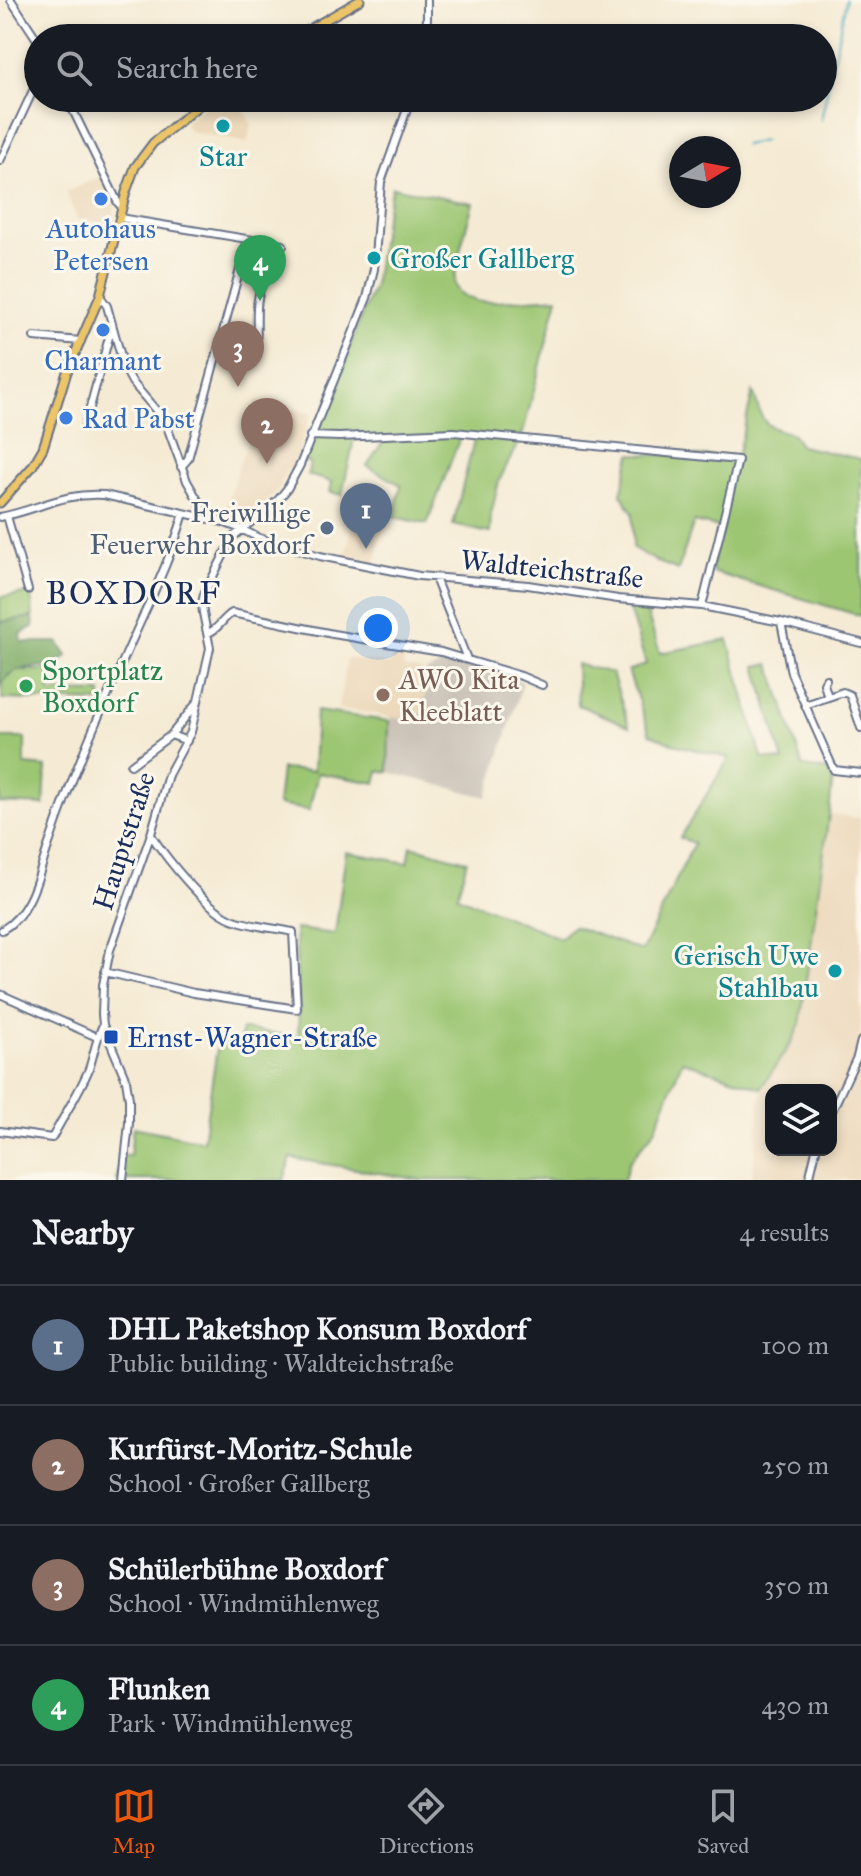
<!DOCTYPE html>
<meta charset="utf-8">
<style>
:root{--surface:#171b24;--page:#242831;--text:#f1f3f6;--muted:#9ea1a6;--line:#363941;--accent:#ea580c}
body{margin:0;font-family:"IM FELL Great Primer",serif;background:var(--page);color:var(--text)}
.controls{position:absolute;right:24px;bottom:24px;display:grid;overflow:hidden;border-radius:16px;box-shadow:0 4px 12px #0003}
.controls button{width:72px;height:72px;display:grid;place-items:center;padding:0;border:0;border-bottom:2px solid var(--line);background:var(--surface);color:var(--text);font:40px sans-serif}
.compass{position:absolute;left:669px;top:136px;width:72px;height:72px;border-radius:50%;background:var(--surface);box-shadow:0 4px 12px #0003;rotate:80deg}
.you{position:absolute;left:378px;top:628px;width:28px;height:28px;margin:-20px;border:6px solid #fff;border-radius:50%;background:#1a73e8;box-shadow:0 0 0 12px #1a73e833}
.badge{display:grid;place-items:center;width:52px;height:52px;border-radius:50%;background:var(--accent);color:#fff;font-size:26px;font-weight:700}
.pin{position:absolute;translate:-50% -66px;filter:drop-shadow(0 2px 4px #0008)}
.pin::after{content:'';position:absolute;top:42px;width:28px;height:24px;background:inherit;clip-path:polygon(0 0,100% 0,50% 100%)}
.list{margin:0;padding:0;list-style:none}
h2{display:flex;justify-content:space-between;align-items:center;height:104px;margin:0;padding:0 32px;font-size:34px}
h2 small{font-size:26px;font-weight:400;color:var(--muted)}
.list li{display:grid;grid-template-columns:52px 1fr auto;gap:24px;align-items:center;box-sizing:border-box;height:120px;padding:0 32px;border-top:2px solid var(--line)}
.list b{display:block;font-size:30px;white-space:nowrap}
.list p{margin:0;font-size:26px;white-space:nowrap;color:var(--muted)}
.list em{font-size:26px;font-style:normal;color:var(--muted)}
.icon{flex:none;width:44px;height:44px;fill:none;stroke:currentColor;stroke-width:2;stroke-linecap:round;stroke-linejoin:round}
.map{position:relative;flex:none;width:861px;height:1180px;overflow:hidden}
.search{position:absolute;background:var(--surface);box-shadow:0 4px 12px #0003;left:24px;right:24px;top:24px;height:88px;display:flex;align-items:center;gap:20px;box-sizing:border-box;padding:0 28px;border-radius:44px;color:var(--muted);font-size:30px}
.sheet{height:584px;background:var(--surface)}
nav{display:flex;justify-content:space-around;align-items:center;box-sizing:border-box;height:112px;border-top:2px solid var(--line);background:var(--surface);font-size:22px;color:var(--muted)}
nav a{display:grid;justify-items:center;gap:4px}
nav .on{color:var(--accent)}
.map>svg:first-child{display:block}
.built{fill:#ecd8ba;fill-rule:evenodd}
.industrial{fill:#cbc3b8}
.green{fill:#9cc672;stroke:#5c7a68;stroke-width:2}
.forest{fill:#7dab64;stroke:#4c6d61;stroke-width:2}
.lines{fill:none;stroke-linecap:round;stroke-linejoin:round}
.stream{stroke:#40aac0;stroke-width:2}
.minor-casing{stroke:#677187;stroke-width:10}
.major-casing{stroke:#677187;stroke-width:11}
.minor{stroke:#fff;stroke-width:6}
.major{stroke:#ecc569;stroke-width:7}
.culture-dot{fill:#0f9aa8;stroke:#fbf7ec;stroke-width:3}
.shop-dot{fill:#3f7fe0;stroke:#fbf7ec;stroke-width:3}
.service-dot{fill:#5c6f8a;stroke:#fbf7ec;stroke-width:3}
.leisure-dot{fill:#2e9e5b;stroke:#fbf7ec;stroke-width:3}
.education-dot{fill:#8d6e63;stroke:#fbf7ec;stroke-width:3}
.transit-dot{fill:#1a4fb4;stroke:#fbf7ec;stroke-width:3}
.labels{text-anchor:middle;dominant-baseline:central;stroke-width:6;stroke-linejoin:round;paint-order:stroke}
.culture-label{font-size:28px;fill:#0d838f;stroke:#fbf7ec}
.shop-label{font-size:28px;fill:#366cbe;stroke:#fbf7ec}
.service-label{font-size:28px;fill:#4e5e75;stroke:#fbf7ec;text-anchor:end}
.street-label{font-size:28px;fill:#1b2f5e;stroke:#fbf7ec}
.leisure-label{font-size:28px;fill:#27864d;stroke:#fbf7ec;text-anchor:start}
.education-label{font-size:28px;fill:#785e54;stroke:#fbf7ec;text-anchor:start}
.transit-label{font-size:28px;fill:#164399;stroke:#fbf7ec;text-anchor:start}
.quarter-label{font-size:32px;letter-spacing:2px;fill:#1b2f5e;stroke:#fbf7ec}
</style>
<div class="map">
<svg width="861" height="1180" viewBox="0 0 861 1180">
<rect width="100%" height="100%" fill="#fbf7ec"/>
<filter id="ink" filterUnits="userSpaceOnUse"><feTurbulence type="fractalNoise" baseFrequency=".0125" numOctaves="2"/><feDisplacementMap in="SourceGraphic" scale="16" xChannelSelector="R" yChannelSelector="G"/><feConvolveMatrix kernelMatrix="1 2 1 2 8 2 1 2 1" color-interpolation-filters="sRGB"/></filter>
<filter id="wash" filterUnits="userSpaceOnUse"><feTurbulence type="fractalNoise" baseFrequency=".006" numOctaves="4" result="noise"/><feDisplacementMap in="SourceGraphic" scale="32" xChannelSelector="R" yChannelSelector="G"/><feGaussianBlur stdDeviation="1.8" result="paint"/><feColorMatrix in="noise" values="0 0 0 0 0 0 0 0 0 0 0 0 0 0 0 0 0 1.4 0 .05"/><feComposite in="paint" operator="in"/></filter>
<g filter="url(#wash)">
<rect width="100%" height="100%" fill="#f5ebd4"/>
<!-- built -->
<path class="built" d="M216,98H236L252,124L247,143L189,131L184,123Z
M103,176L115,205V225L77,219L66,192Z
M257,400L311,413L293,471L287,469L279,489L259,508L236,521L223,517L241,459L247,446Z
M366,498L390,504L375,563L345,557L359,501Z
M393,647L406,650L403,667L423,671V680L429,681L417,722L370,713L338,709L347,658L391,664Z
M829,814L859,818L861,821V1180H752L761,1088L793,1040L800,1024ZM771,1090H831V1150H771Z"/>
<!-- industrial -->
<path class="industrial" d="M439,657L463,662L523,682L487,797L388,772L390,717L418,722L430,678V675H426V671L438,667Z"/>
<!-- green -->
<path class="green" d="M392,187L473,203C469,218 452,273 455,285C459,296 472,300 482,302L558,297L523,433L499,481L491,514L490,533L453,525L475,436L461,435L427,524L394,517L401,485L367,466L384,440L354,439L342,495L330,492L332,482L308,475L310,463L304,461L374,285L384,223Z
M753,392C764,423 760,426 793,434L800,446L861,459V616L712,572L718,527L694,522L678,570L658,562L633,548V513L621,494L631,454L737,457Z
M31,593L33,617L0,622V597Z
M627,603L644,604L660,653L728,640L762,758L783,761L756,666L770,664L803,767L827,770L833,777L829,814L800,1024L793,1040L761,1088L682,1061L655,1130L629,1162L624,1180H421L291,1158L284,1180H117L120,1159L118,1155L130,1156L133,1127L203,1141L218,1041L239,1044L242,1029L298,1037L299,1008L295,929L335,934L346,852L408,863L411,846L467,861L457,896L560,938L573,926L642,951L694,843L680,838L729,758L680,746L650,734L628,671L646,664Z
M576,664L612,673L629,726L578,705Z
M15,670H52V676L49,677L50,692L101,693V702L2,699L3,680Z
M316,711L389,721L388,772L379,771L376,783L318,773L309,810L277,805L281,769L313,771Z
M0,738H25V765L46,767L44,805L0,803Z"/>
<!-- forest -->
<path class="forest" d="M33,617L34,626L21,634L22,642H58L67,656C47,677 19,655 0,685V622Z"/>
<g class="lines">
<!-- stream -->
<path class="stream" d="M821,120L846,0
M744,145L764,141"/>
</g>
</g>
<g filter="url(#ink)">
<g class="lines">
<!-- minor casing -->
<g class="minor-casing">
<path id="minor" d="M11,0L38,41
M425,38L427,19V0
M67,98L118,203L122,207
M0,161L38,80
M120,218L283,245
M100,296L107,306L124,367L132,382L165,421L187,481L200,504L204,517
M34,337L81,341
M248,363C262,347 254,319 258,299C261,282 266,265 269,247V243
M85,426L109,337L113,332
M310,436L339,437L454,432L738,460L702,606
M181,467L188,459L240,269L244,266L265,269
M7,516L28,590
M0,517C38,510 63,492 104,495L223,522L241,529L259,538L320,556L419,576L528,585L618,599L702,606L781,622L861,643
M435,578L467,659
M781,622L791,673L834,770L861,773
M208,633C218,630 223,618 232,613L333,634L441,652L521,676L542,685
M826,679L824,684L828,697
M805,705L843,692L850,695L861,728
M187,741L171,735L196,704
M131,765L171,735
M2,930C34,911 38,873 50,841C73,773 102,708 131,643C150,600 171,558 184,513
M105,972L194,993L297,1009L293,932C275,928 249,926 232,919C205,908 167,859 151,835
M0,994L97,1037
M831,1113L857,1057L861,1041
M0,1131L52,1138C64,1115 79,1093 89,1069C94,1054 96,1039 103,1025
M123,1180L129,1123V1099L126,1080L103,1025L102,1014L103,985L110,950L151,834L168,775L191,732L210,648L203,613L202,603L204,594L233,537L278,500L287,489L300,465L367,298L374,269L381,182L411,98
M809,1180L816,1150"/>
</g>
<!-- major casing -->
<g class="major-casing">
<path id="major" d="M294,38L360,0
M0,503L32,467L43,448L67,372L100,296L126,192L135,167L153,143L208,98"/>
</g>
<!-- minor -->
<use href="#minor" class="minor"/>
<!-- major -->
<use href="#major" class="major"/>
</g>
</g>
<!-- markers -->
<g class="culture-dot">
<circle cx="223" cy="126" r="8"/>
<circle cx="374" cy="258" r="8"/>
<circle cx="835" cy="971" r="8"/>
</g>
<g class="shop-dot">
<circle cx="101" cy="199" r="8"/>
<circle cx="103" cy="330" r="8"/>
<circle cx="66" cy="418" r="8"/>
</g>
<circle class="service-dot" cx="327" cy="528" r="8"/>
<circle class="leisure-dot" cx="26" cy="686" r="8"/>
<circle class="education-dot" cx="383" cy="695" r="8"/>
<rect class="transit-dot" x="103" y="1029" width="16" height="16" rx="4"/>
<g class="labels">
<!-- culture labels -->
<g class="culture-label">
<text x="223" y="156">Star</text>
<text x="390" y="258" text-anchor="start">Großer Gallberg</text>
<text x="819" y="955" text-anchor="end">Gerisch Uwe<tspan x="819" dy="32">Stahlbau</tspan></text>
</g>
<!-- shop labels -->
<g class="shop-label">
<text x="101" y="228">Autohaus<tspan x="101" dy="32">Petersen</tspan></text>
<text x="103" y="360">Charmant</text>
<text x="82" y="418" text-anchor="start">Rad Pabst</text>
</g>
<!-- service labels -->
<g class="service-label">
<text x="311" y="512">Freiwillige<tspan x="311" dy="32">Feuerwehr Boxdorf</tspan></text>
</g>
<!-- street labels -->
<g class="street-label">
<text transform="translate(552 569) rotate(6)">Waldteichstraße</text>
<text transform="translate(124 841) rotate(-72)">Hauptstraße</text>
</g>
<!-- leisure labels -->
<g class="leisure-label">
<text x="42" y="670">Sportplatz<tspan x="42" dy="32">Boxdorf</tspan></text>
</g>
<!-- education labels -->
<g class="education-label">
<text x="399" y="679">AWO Kita<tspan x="399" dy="32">Kleeblatt</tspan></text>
</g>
<!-- transit labels -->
<g class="transit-label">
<text x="127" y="1037">Ernst-Wagner-Straße</text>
</g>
<!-- quarter labels -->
<g class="quarter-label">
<text x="134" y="593">BOXDORF</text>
</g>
</g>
</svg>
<div class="controls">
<button><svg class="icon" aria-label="layers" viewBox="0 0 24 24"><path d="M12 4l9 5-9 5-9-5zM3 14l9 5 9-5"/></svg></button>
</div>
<svg class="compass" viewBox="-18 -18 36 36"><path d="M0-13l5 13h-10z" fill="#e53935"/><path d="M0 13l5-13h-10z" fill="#9ea1a6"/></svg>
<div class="you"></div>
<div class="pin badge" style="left:366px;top:549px;background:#5c6f8a">1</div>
<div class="pin badge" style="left:267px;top:464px;background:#8d6e63">2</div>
<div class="pin badge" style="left:238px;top:387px;background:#8d6e63">3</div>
<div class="pin badge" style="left:260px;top:301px;background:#2e9e5b">4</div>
<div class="search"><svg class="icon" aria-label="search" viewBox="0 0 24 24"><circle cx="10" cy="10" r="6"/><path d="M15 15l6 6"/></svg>Search here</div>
</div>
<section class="sheet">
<h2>Nearby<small>4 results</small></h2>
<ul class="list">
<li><span class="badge" style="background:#5c6f8a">1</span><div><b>DHL Paketshop Konsum Boxdorf</b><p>Public building · Waldteichstraße</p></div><em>100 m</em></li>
<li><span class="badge" style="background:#8d6e63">2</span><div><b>Kurfürst-Moritz-Schule</b><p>School · Großer Gallberg</p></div><em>250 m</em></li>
<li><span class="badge" style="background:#8d6e63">3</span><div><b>Schülerbühne Boxdorf</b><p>School · Windmühlenweg</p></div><em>350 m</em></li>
<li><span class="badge" style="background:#2e9e5b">4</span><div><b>Flunken</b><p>Park · Windmühlenweg</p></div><em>430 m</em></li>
</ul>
</section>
<nav>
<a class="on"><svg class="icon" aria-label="map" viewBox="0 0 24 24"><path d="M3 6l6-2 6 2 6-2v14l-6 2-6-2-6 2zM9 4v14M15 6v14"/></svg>Map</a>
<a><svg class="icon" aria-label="directions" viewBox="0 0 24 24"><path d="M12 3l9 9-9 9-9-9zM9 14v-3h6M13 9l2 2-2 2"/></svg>Directions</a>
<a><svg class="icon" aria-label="saved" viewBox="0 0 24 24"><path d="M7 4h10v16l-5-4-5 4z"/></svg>Saved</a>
</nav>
